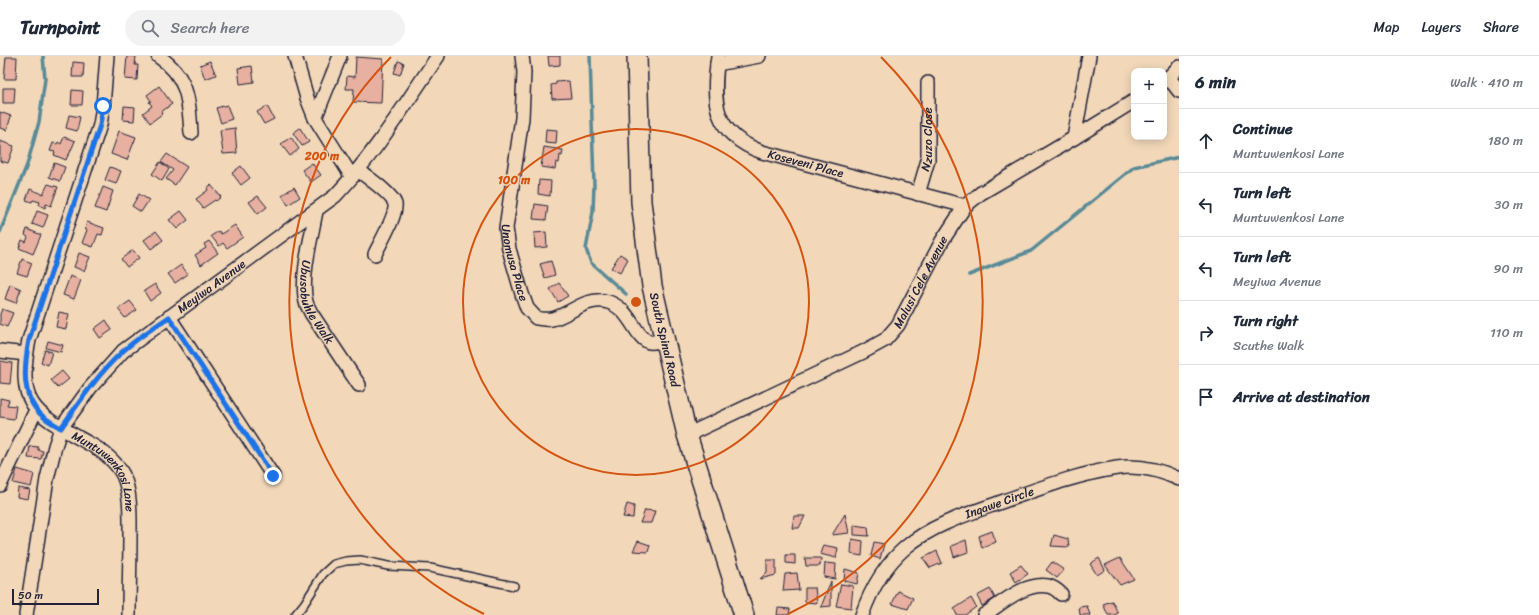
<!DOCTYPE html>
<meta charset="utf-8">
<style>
:root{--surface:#fff;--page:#f2f2f3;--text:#1f2937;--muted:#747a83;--line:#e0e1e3}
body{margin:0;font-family:Sriracha,sans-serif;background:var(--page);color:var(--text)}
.controls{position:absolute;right:12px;top:12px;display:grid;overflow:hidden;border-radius:8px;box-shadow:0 2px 10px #0003}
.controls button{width:36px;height:36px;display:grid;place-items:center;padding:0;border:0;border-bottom:1px solid var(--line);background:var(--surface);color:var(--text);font:20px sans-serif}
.scale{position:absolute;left:12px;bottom:10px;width:87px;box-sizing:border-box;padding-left:4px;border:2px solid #22223b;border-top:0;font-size:11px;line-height:14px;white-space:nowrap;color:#22223b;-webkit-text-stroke:3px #f2d8b9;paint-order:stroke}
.stop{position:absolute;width:12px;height:12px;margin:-9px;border:3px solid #1a73e8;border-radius:50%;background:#fff}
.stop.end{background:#1a73e8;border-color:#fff;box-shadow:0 1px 4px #0008}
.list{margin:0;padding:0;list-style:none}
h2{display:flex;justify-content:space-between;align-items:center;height:52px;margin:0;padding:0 16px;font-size:17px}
h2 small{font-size:13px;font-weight:400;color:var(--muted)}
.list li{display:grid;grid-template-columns:26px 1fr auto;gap:12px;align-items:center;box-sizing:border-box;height:64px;padding:0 16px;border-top:1px solid var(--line)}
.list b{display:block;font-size:15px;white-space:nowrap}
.list p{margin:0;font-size:13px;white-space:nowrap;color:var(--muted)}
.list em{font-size:13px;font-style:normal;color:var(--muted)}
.icon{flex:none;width:22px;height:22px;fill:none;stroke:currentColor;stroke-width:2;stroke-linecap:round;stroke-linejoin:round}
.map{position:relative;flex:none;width:1179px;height:559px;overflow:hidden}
header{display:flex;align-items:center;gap:24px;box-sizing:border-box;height:56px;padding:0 20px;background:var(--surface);border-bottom:1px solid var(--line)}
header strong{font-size:19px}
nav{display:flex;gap:22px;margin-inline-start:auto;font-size:14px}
.search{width:280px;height:36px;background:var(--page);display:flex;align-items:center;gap:10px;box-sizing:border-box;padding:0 14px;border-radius:22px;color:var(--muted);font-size:15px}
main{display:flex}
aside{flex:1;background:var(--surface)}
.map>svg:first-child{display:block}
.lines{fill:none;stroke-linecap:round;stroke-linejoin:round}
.stream{stroke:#598a97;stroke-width:3.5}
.building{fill:#e8b0a0;stroke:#22223b}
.lane-casing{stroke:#22223b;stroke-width:10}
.street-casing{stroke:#22223b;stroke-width:16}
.secondary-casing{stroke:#22223b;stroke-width:22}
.lane{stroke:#f2d8b9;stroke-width:7}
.street{stroke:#f2d8b9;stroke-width:13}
.secondary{stroke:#f2d8b9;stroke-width:19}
.route{stroke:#1a73e8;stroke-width:5}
.ring{fill:none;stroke:#d45411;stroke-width:2}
.labels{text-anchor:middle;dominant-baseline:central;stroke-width:3;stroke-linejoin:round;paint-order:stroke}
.street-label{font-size:12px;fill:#22223b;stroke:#f2d8b9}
.centre{fill:#d45411;stroke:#f2d8b9;stroke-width:2}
.ring-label{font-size:12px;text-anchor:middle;font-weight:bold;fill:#d45411;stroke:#f2d8b9;stroke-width:3;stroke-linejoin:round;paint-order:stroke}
</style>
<header>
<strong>Turnpoint</strong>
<div class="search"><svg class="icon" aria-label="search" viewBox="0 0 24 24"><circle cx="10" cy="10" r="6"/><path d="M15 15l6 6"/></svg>Search here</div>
<nav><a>Map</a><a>Layers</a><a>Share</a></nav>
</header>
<main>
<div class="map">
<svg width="1179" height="559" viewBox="0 0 1179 559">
<rect width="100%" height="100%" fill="#f2d8b9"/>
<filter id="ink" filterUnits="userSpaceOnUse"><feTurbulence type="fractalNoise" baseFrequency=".025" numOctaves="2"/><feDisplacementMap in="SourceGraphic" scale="8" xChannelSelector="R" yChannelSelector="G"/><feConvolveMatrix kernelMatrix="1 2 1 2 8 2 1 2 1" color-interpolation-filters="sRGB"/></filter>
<g filter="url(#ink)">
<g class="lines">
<!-- stream -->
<path class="stream" d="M590,0L594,129L593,156L586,193L591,207L626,238
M0,176L27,109L39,66L45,23L43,0
M969,219L1031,195L1134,111L1179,101"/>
</g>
<!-- building -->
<path class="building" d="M127,0H136L135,9H138L137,24L125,23Z
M548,0H560V9L549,10Z
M6,1H17L16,23H4Z
M356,1L383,3L381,47L353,46L354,33H346L347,20L355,21Z
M210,5L216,19L205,23L200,9Z
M398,5L404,7L400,19L394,17Z
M73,6L84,7L83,21H72Z
M252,10L254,26L240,28L238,12Z
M569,25L571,42L552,43L551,29L556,28V26Z
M159,30L172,48L161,56L162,58L150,67L143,57L152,50L149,46L151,45L147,39Z
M3,32H15L14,47H3Z
M72,34L83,35L82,49H71Z
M227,49L232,63L221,67L216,52Z
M124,50L135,51L134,65L123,64Z
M267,50L274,63L264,68L257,56Z
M0,56L11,60L7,74L0,72Z
M69,59L80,61L77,75L66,72Z
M235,72L237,97L223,98L220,74Z
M300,72L309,86L302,90L293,77Z
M546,73L557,74L556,88L545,87Z
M119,75L136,81L127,104L111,98Z
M64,81L75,85L69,99H68L66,104L54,99L55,96L50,95L53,87L57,88L58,86L61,88Z
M291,81L299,93L290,100L281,88Z
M0,85L14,90L8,107L0,105Z
M544,91L563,94L562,100L560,99L559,107L556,106L555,113L541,111Z
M167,98L187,111L175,129L166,123L173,114L161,106Z
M160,106L169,113L162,125L152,118Z
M54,107L65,111L60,125L49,121Z
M312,107L321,119L311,126L302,114Z
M241,110L250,122L241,129L232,117Z
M110,111L121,115L116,128L105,124Z
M539,124L551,125L550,140L538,138Z
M48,128L58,131L51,150L46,148L45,152L39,149L40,146L33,144L32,146L26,144L30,133L43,138Z
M211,129L221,141L216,145L215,144L203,152L196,143L208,134L207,132Z
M103,131L113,135L106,156L95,152Z
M294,131L300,141L288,149L282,139Z
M139,138L149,144L141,156L132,150Z
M258,140L267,151L258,158L249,146Z
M535,148L548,150L546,164L533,163Z
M37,155L48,159L43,172L32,168Z
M181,155L188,164L177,173L169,164Z
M87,166L104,172L102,179L98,178L93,191L82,187L87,174L85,173Z
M235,169L243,181L227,192L223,187L219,190L211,180L219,175L221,178Z
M27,173L41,179L33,198L19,192L22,184L26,186L28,181L25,179Z
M156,175L163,184L151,193L144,184Z
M546,176L547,191L535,192L534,177Z
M209,185L218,197L201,209L195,199L206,192L204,188Z
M133,194L139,202L127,211L121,203Z
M79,197L90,201L84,215L74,211Z
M620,198L628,203L620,217L611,212Z
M22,203L32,207L27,220L17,217Z
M551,205L555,219L545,222L540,208Z
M181,209L188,218L175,227L168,218Z
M70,220L81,224L74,243L63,239Z
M559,227L568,240L558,246L550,233Z
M10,228L21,233L16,247L5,243Z
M155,228L161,237L150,245L144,235Z
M130,245L137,254L125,262L118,253Z
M2,253L13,257L7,271L0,268V258Z
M59,256L69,258L66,273L56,271Z
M106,264L112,274L100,282L94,273Z
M48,285L63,289L61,296L46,292Z
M45,294L52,296L48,309L41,306Z
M0,305L12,307L10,328L0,327Z
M62,315L69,323L58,332L51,324Z
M0,342L9,344L7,349L16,350L14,363L0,361Z
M30,390L38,391V394L43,395L41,403L28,402Z
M17,413L34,418L31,431L13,427Z
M18,432L30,434L28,443L17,441Z
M627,448L634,450L633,462L623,461Z
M645,454L655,455L651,467H640Z
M845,458L849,477L832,479Z
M794,460H805L799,472H792Z
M854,469L868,471L869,480L854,479Z
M992,475L996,486L982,492L979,480Z
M1054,479L1068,483L1069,491L1051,490Z
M852,483L863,485L862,500L851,498Z
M966,484L968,496L954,501L951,490Z
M638,485L650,489L648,496L633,495Z
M874,486L884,488L880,503L871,500Z
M823,489L838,492L836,502L820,498Z
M937,495L942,507L930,512L923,502Z
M786,499H795V508L786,507Z
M805,502H821L820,510H806Z
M1099,502L1105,514L1097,519L1090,508Z
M1120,502L1134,523L1120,529L1105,509Z
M767,504H776V519L760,523L767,516Z
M1052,506L1064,514L1057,522L1046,514Z
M825,507L836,508L835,523L824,521Z
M1021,509L1028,518L1016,526L1010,516Z
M845,513L859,517L857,528L844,525Z
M797,517L799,534L783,535L785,518Z
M831,525V550L821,551Z
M841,528L853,530L851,552L836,550Z
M805,532H815L817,547L805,546Z
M990,533L995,542L982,550L977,540Z
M898,535L913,542L908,553L892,548Z
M971,542L976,551L965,559H957L954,553Z
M1112,545L1118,557L1114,559H1108L1103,548Z
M1087,550L1090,559H1080L1079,551Z
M778,552L790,553L789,559H777Z"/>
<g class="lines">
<!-- lane casing -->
<g class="lane-casing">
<path id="lane" d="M295,559L304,548L323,518L334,508L346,505L360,504L388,510L430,512L514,530"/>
</g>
<!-- street casing -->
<g class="street-casing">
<g id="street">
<path id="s1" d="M107,0L103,50L100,69L29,284C16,350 34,357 88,387C103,395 115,404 123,419C131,437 130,460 130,480C130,506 129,533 129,559"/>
<path d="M158,0C188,20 189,44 191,77"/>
<path d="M295,0L307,42L315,62L352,121"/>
<path id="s2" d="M522,0L524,16L522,62L506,172L509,193L522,238L527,252L536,262C541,263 546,264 552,263C569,259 585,242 604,245C631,250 633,280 649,286C654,287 659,285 664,283"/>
<path id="s3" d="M718,0C712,46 713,78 762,96L965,150"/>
<path d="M717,8L759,0"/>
<path d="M1169,22L1179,35"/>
<path d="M1164,26L1179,11"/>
<path d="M315,62L340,0"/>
<path d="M1074,82L1089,0"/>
<path d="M358,114C367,121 392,138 395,148C397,159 380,187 375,198"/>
<path id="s4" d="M918,138L928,104V27"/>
<path id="s5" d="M316,155C312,179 300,222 306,246C307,250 310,254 311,257L359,329"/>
<path d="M169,261L273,420"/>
<path d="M0,295L26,298"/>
<path id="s6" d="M687,379L863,296L885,284L898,269L942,185L965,150L981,137L1074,82L1134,45"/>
<path d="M0,429L36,354"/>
<path id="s7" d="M26,559L47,423L55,390L61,372L90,332L123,295L335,140C375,98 405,48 438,0"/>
<path id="s8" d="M862,559C871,533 885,509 906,491C933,468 971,457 1004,445C1041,432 1078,418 1117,412C1138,409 1160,414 1179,423"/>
<path d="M984,559C1002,547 1025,526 1048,530C1053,531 1058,535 1061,538"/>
</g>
</g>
<!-- secondary casing -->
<g class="secondary-casing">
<g id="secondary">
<path id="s9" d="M637,0L641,146L652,230L687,379L744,559"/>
</g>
</g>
<!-- lane -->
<use href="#lane" class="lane"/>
<!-- street -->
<use href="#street" class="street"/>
<!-- secondary -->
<use href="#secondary" class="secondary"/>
</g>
</g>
<g class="lines" filter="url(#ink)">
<!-- route -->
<path class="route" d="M103,50L100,69L93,90L29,284C24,311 20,343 45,362C50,366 56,369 61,372C80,345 98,318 122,296C136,283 153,272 169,261L273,420"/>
</g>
<!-- distance rings -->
<g class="ring">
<circle cx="636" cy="246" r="173"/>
<path d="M484 558A347 347 0 0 1 391 1M881 1A347 347 0 0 1 788 558"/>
</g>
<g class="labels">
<!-- street labels -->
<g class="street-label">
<text stroke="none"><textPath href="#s4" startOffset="56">Nzuzo Close</textPath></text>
<text stroke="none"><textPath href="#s3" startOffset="163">Koseveni Place</textPath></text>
<text stroke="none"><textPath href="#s2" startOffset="209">Unomusa Place</textPath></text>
<text stroke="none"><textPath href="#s6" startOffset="288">Malusi Cele Avenue</textPath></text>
<text stroke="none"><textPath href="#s7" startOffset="399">Meyiwa Avenue</textPath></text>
<text stroke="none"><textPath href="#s5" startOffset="95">Ubusobuhle Walk</textPath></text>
<text stroke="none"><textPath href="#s9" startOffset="286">South Spinal Road</textPath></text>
<text stroke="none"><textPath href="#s1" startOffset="464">Muntuwenkosi Lane</textPath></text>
<text stroke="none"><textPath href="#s8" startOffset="186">Inqawe Circle</textPath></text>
</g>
</g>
<circle cx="636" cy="246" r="6" class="centre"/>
<g class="ring-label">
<text x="322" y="104">200 m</text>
<text x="514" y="128">100 m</text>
</g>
</svg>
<div class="controls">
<button>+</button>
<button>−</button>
</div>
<div class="scale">50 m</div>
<div class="stop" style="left:103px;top:50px"></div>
<div class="stop end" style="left:273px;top:420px"></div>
</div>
<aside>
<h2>6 min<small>Walk · 410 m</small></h2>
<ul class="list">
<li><svg class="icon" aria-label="ahead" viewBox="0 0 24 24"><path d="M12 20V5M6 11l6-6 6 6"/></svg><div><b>Continue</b><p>Muntuwenkosi Lane</p></div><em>180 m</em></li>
<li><svg class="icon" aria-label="left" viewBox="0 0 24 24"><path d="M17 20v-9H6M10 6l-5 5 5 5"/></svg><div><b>Turn left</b><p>Muntuwenkosi Lane</p></div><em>30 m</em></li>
<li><svg class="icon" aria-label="left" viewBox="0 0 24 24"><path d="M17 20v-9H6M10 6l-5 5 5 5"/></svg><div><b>Turn left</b><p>Meyiwa Avenue</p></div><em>90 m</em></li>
<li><svg class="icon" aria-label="right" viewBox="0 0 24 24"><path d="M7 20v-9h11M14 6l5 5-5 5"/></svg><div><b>Turn right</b><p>Scuthe Walk</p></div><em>110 m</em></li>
<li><svg class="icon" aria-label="arrive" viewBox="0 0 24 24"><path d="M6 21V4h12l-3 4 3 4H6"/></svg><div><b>Arrive at destination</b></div></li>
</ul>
</aside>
</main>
